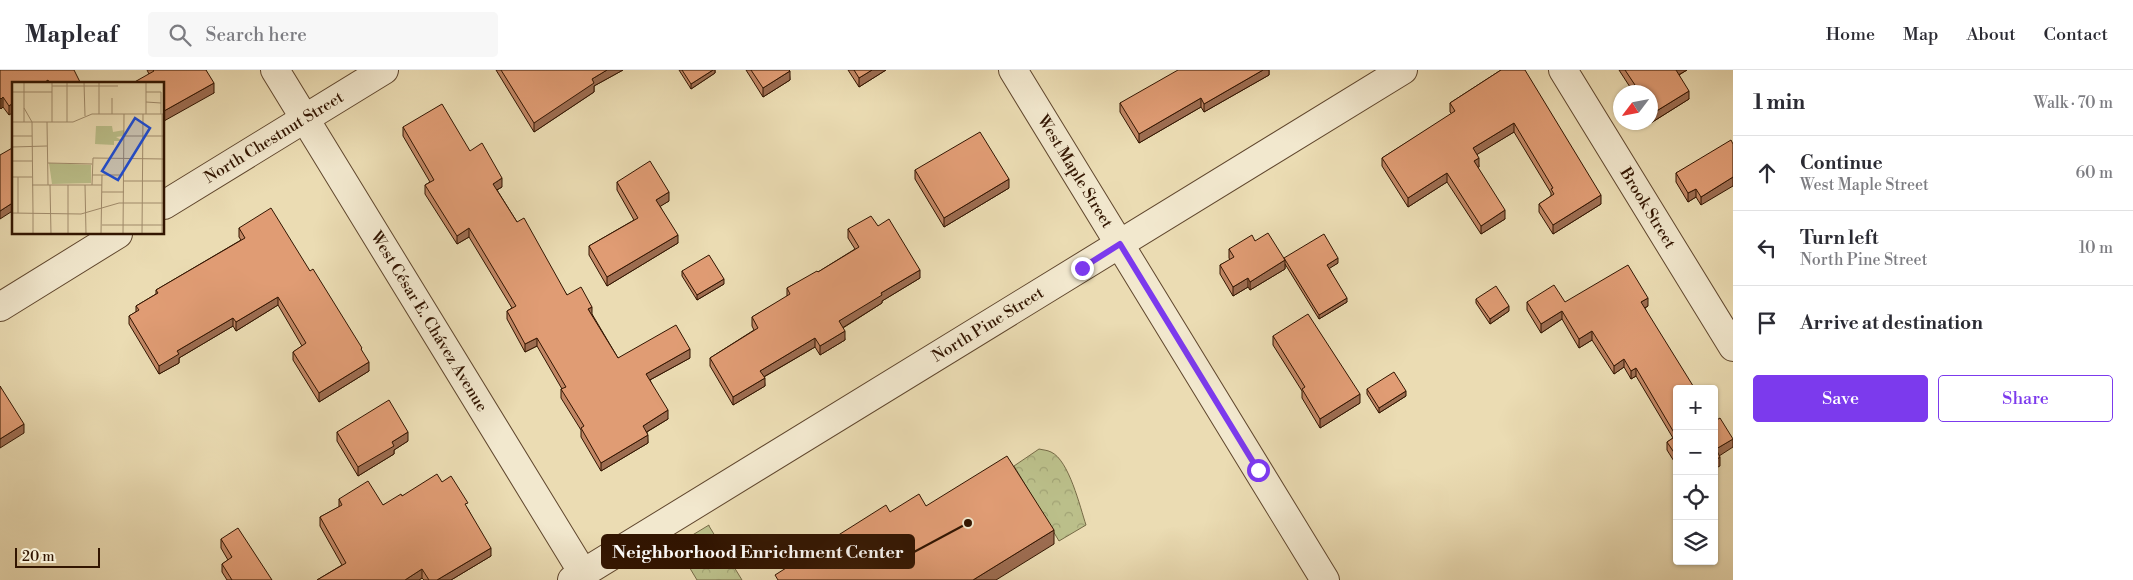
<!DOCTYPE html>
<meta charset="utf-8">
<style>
:root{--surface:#fff;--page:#f7f7f7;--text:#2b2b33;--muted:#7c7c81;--line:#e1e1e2;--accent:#7c3aed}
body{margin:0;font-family:"Libre Bodoni",serif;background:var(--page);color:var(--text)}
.controls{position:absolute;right:15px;bottom:15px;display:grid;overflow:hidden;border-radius:5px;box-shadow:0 1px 4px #0004}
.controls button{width:45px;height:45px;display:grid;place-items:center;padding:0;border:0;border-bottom:1px solid var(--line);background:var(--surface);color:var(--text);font:25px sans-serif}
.compass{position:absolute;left:1613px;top:15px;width:45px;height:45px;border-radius:50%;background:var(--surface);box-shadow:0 1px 4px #0004;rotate:238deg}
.scale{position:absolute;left:15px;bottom:12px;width:85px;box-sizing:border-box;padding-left:5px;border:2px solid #321501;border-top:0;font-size:14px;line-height:18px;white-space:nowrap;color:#321501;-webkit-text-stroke:4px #f2e8ce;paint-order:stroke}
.stop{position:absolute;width:15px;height:15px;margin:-11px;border:4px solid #7c3aed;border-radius:50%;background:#fff}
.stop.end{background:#7c3aed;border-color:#fff;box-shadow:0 1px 5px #0008}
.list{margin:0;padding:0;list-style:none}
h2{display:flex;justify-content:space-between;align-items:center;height:65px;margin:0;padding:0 20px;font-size:21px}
h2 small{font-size:16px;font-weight:400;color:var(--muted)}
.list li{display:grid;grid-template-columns:32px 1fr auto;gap:15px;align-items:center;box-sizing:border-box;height:75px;padding:0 20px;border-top:1px solid var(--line)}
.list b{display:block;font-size:19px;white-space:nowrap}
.list p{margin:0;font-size:16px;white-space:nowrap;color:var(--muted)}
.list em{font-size:16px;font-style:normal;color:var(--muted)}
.actions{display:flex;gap:10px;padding:15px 20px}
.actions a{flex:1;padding:11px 0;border:1px solid var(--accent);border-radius:5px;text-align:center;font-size:18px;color:var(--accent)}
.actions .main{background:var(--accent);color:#fff}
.icon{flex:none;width:28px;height:28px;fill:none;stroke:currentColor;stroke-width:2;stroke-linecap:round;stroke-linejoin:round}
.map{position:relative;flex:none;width:1733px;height:510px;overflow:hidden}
header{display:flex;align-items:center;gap:30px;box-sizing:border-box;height:70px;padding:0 25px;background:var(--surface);border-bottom:1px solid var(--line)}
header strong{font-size:24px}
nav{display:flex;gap:28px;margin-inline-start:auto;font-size:18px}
.search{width:350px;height:45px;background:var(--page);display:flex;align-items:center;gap:12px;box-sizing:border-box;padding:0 18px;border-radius:5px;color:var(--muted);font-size:19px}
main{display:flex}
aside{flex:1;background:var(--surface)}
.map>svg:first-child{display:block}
.forest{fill:url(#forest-crowns);stroke:#766a46}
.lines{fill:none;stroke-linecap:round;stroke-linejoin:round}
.minor-casing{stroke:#60472e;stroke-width:30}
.minor{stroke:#f2e8ce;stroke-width:28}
.wall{fill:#c18664;stroke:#321501}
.shaded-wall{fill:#9d6d51;stroke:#321501}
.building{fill:#e09c74;stroke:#321501}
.route{stroke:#7c3aed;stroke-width:6}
.labels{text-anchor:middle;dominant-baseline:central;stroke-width:4;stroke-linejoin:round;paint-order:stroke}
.street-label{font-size:16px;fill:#321501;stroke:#f2e8ce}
.inset-road{fill:none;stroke:#a18c6c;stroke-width:1}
.view{fill:#1d4ed8;fill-opacity:0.15;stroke:#1d4ed8;stroke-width:2.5}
.inset-edge{fill:none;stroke:#321501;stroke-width:2.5}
.leader{fill:none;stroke:#321501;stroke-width:2}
.callout-dot{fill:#321501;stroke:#f2e8ce;stroke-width:2}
.callout{fill:#321501;stroke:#321501;stroke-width:2}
.callout-label{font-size:18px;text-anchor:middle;font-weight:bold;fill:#fff}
</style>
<header>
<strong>Mapleaf</strong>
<div class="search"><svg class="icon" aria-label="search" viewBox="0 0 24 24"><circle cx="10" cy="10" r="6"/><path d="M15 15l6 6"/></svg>Search here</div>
<nav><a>Home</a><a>Map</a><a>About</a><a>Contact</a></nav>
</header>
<main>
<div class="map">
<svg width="1733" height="510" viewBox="0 0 1733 510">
<defs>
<pattern id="forest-crowns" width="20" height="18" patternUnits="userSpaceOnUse" patternTransform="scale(1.25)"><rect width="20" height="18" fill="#bbbf8a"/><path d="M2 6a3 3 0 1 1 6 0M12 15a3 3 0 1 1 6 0" fill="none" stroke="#a1a375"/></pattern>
</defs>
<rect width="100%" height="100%" fill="#ebdcb3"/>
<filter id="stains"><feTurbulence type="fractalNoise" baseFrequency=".004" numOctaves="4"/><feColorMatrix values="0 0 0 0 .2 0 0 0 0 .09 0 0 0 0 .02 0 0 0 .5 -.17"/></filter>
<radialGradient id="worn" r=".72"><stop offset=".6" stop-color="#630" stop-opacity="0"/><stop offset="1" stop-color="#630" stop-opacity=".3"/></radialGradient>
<!-- forest -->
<path class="forest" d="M1039,379C1043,380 1047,380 1051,382C1069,390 1080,437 1086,455L1059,471L1014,396Z
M709,455V456L742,510H697L676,475Z"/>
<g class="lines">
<!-- minor casing -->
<g class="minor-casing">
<g id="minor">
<path id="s1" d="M275,0L583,503"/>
<path id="s2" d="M1013,0L1325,510"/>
<path id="s3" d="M1563,0L1733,277"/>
<path id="s4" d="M164,135L384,0"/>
<path d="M0,237L118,164"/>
<path id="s5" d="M572,510L1403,0"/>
</g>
</g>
<!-- minor -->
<use href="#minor" class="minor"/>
</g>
<!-- wall -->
<path class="wall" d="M0,0L81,14H14L9,45L3,37L1,39L0,38Z
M147,0H206L214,23L149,4Z
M496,0H623L594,16V22L534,62Z
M679,0H715V3L691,19Z
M746,0H789L790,10L763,27Z
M848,0H886L859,17Z
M1269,0V5L1204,42L1201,37L1139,73L1120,42V33Z
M1501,0L1601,134L1553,164L1539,142V134L1551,126V123L1514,62L1477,84L1479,97L1478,98L1505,149L1481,164L1447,112L1408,137L1382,96V88L1452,44L1450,42V33Z
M1619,0H1687L1679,5L1689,29L1646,56L1643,52H1650V22H1628V19L1630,17Z
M403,57L470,81L502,117L497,120L517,152L567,225L592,244L618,288H690L650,310L668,349L647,362L648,373L601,401L581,367V360L561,328V319H562L537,276L525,282L507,249V241L512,238L469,167L457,174L425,124V115L430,112L403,66Z
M1733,74L1701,135L1696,127L1688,132L1676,112V103Z
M915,100L1009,118L944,157L915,109Z
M617,112L669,131L660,136L678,173L607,216L589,185V176L634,150L617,120Z
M878,156L920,208L882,231V233L843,258L845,270L820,285L815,277L764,307L765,316L733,335L710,296V288L754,260L752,256V247L787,227V218L818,202L855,179L848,168V159Z
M239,158L310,201L362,282L369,301L319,332L293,290V282L302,276L278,235L236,261L233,256L179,288V293L159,304L129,254V246L136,242V236L156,224V220L241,170L239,167Z
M1255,171L1284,190L1338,193L1329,198L1347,232L1319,249L1285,194V199L1250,220L1248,217L1233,226L1220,204V195L1230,190L1229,188V179Z
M682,201L724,214L697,230L682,206Z
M1476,229L1509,241L1490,254L1476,233Z
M1527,232L1648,236L1645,238L1677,319V396L1667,380V372L1673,368L1636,306L1631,309L1624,297L1614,304L1592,270L1579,278L1562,249L1541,263L1527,240Z
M1273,266L1360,333L1320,358L1302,328V321L1273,275Z
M1367,319L1406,326L1379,343L1367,324Z
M337,362L408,371L394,380V384L358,406L337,371Z
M442,412L468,439L491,486L451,510H424L422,508L419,510H317L342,495L320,456V447L339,437V429L383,435L402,426Z
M221,469L272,510H227L222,502V494L228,490L221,478Z"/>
<!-- shaded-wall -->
<path class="shaded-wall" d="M607,0H623L594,16V22L534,62V53L592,9Z
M713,0H715V3L691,19V14Z
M872,0H886L859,17V8Z
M1263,0H1269V5L1204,42V34Z
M1675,0H1687L1675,7Z
M790,1V10L763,27V18Z
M48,10V14H42Z
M214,13V23L164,51V41Z
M1689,21V29L1646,56V52H1650V45Z
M3,27V37L1,39V29Z
M1201,28V37L1139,73V64Z
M14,32V42L9,45V36Z
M1514,53V62L1473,87V78Z
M1479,88V97L1474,100V91Z
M1447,103V112L1408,137V128Z
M1733,107V116L1701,135V127Z
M502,108V117L493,122V114Z
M1009,109V118L944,157V148Z
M1696,119V127L1688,132V123Z
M669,122V131L656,139V130Z
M1601,125V134L1553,164V155Z
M14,132V140L0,149V141Z
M1505,140V149L1481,164V156Z
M469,158V167L457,174V166Z
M678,165V173L607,216V207Z
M1338,188V193L1327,200V195Z
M1285,190V199L1250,220V212Z
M920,200V208L882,231V233L839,260V251L881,223Z
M1248,208V217L1233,226V217Z
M724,209V214L697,230V225Z
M278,227V235L236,261V252Z
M1347,228V232L1319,249V245Z
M1648,228V236L1641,240V232Z
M1509,236V241L1490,254V249Z
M592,237V246L588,239Z
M1562,241V249L1541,263V254Z
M233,248V256L179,288V293L159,304V296L177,281Z
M845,261V270L820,285V276Z
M1592,261V270L1579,278V269Z
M537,268V276L525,282V274Z
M815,268V277L760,309V301Z
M690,279V288L646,312V304Z
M1624,289V297L1614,304V296Z
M369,292V301L319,332V323Z
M1636,298V306L1631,309V301Z
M765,308V316L733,335V327Z
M1406,321V326L1379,343V338Z
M1360,324V333L1320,358V349Z
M668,340V349L643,364V356Z
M24,354V363L0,378V369Z
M408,362V371L394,380V384L358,406V397L392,372Z
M648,365V373L601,401V393Z
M1733,369V377L1716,388V379Z
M1720,387V396L1714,399V391Z
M1054,460V474L996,510H973Z
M491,478V486L451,510H437Z
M422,499V508L419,510H405Z"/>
<!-- building -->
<path class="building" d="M0,0H74L81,14H50L48,10L42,14H14V32L9,36L3,27L1,29L0,28Z
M153,0H206L214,13L164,41V14H131L154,1Z
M501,0H607L592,9L594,13L534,53Z
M682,0H713L691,14Z
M751,0H789L790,1L763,18Z
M854,0H872L859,8Z
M1178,0H1263L1204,34L1201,28L1139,64L1120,33Z
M1501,0H1525L1601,125L1553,155L1539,134L1554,124L1551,119L1553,118L1514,53L1473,78L1479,88L1474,91L1505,140L1481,156L1447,103L1408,128L1382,88L1455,41L1450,33Z
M1625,0H1676L1689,21L1650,45V22H1630L1628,19L1635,15Z
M442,34L470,81L482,73L502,108L493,114L517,152L524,148L567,225L581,217L592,237L588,239L618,288L676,255L690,279L646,304L668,340L643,356L648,365L601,393L581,358L584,356L561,319L566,317L537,268L525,274L507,241L516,236L469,158L457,166L425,115L434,110L403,57Z
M980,62L1009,109L944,148L915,100Z
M1731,70L1733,74V107L1701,127L1696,119L1688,123L1676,103Z
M14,77V132L0,141V85Z
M650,91L669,122L656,130L678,165L607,207L589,176L638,148L617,112Z
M271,138L310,201L313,199L362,278L361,279L369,292L319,323L293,282L306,273L278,227L236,252L233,248L177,281L179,284L159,296L129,246L139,240L136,236L158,223L156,220L245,168L239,158Z
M871,146L878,156L889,149L920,200L881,223L882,225L839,251L845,261L820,276L815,268L760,301L765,308L733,327L710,288L758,258L752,247L790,224L787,218L817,201L818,202L859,177L848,159Z
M1268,163L1285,190L1250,212L1248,208L1233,217L1220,195L1234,187L1229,179L1252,165L1255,171Z
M1324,164L1338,188L1327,195L1347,228L1319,245L1284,188Z
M709,185L724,209L697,225L682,201Z
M1628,195L1648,228L1641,232L1695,319H1677V387L1667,372L1676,366L1636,298L1631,301L1624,289L1614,296L1592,261L1579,269L1562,241L1541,254L1527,232L1554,215L1565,232Z
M1496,216L1509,236L1490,249L1476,229Z
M1308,244L1360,324L1320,349L1302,319L1305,317L1273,266Z
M1394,302L1406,321L1379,338L1367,319Z
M0,316L24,354L0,369Z
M389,330L408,362L392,372L394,376L358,397L337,362Z
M1720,348L1733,369L1716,379L1720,387L1714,391V350L1715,351Z
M1007,386L1054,460L973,510H778L775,505L886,435L890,442L919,424L926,436Z
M437,404L442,412L451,406L468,433L465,434L491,478L437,510H429L422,499L405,510H317L346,493L320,447L342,435L339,429L368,411L383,435L401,424L402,426Z
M238,458L272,510H232L222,494L232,487L221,469Z"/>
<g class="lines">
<!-- route -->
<path class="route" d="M1082,198L1120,174L1258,400"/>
</g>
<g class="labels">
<!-- street labels -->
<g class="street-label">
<text stroke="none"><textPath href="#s4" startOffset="129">North Chestnut Street</textPath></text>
<text stroke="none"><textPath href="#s2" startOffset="119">West Maple Street</textPath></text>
<text stroke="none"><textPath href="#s3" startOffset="162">Brook Street</textPath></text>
<text stroke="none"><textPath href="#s1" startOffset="295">West César E. Chávez Avenue</textPath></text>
<text stroke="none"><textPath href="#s5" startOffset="488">North Pine Street</textPath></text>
</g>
</g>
<!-- overview -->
<g transform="translate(12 12)">
<rect width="152" height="152" fill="#ebdcb3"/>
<path d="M84,44H100L101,50L112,48V54L104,55L111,59H102V63L83,62ZM37,81L79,83V101L40,102Z" fill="#bbbf8a"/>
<path class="inset-road" d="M55,0V40M72,0L73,34M40,4H106M0,10H40M134,10H149V32M134,20L149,21M12,26L20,40L21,131M87,32V0M100,32V16M134,32V0M0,40H61L80,32H153M12,40V0M35,40L36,103M40,40V0M0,54H20M112,54H152M0,65L35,64M0,79H20M36,81L80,82M80,93H112M0,95H20M112,99H153M20,103H90M38,103L39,152M56,103V152M73,103L74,152M80,103L81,76L153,77M90,110H112M0,131L69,132L107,121H153M6,131V95M21,131V152M90,143H153M89,152L90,93M111,152L112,32M130,152L131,32M150,152V32"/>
<path class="view" d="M123,36L138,46L106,98L90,89Z"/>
<rect width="152" height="152" class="inset-edge"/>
</g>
<!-- callouts -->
<path class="leader" d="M968 453L914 482"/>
<circle class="callout-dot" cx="968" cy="453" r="5"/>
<rect class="callout" x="602" y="465" width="312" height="33" rx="5"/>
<g class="callout-label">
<text x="758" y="488">Neighborhood Enrichment Center</text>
</g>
<rect width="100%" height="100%" filter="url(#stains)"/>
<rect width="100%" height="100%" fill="url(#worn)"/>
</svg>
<div class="controls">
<button>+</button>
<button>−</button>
<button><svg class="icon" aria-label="locate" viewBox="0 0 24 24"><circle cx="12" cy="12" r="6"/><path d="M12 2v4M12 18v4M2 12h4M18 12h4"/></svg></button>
<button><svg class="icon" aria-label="layers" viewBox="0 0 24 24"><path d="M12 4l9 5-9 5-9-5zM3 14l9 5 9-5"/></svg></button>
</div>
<svg class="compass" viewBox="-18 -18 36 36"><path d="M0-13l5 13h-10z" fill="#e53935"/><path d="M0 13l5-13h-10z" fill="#7c7c81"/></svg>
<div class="scale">20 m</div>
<div class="stop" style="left:1258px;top:400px"></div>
<div class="stop end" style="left:1082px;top:198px"></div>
</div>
<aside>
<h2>1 min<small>Walk · 70 m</small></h2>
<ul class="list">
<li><svg class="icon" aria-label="ahead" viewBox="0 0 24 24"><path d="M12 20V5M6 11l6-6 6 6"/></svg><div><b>Continue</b><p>West Maple Street</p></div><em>60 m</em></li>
<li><svg class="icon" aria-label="left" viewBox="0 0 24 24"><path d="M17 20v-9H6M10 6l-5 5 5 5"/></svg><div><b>Turn left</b><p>North Pine Street</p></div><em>10 m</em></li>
<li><svg class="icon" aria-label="arrive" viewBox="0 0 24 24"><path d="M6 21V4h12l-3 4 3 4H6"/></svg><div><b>Arrive at destination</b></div></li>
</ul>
<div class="actions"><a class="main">Save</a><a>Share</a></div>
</aside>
</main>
